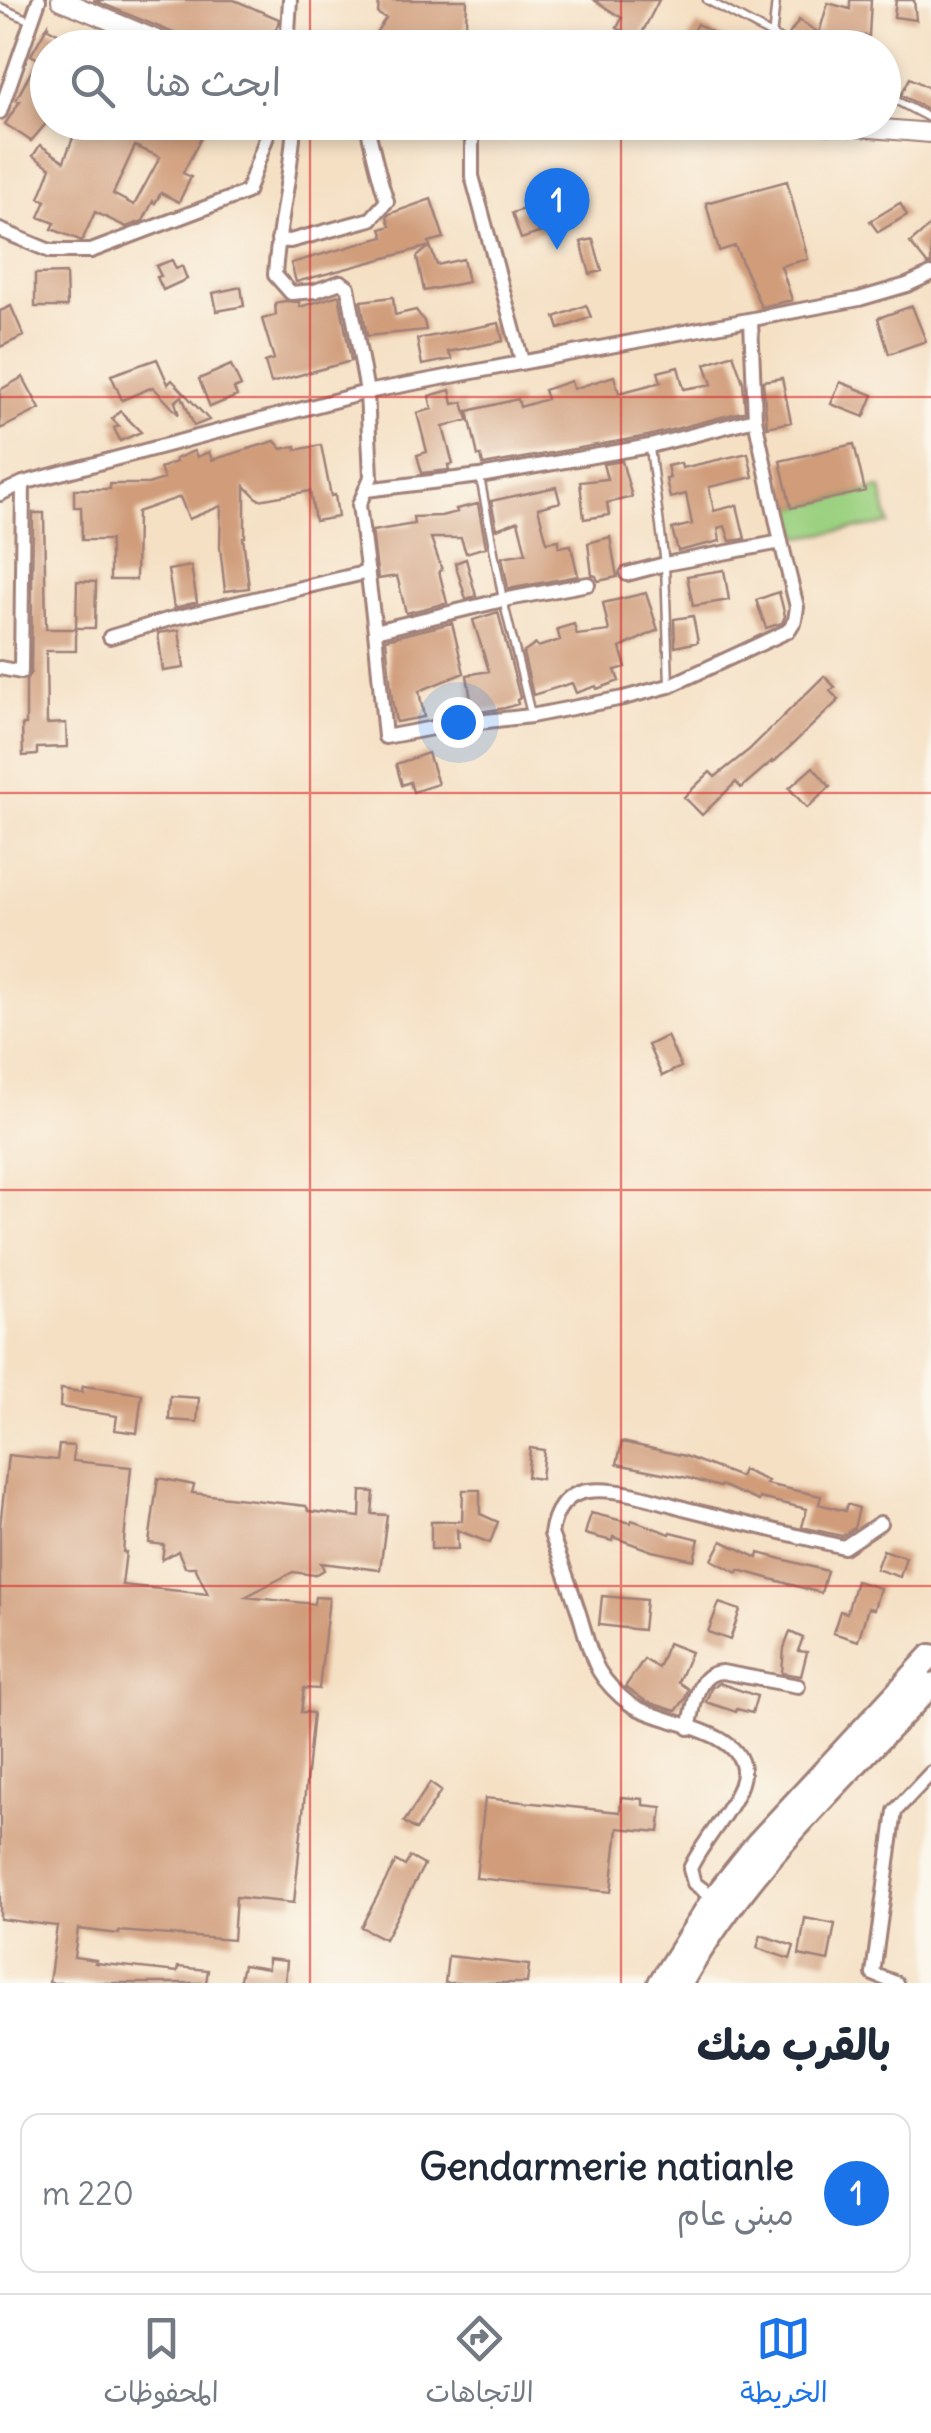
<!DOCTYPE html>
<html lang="ar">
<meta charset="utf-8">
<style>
:root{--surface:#fff;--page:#f2f2f3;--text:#1f2937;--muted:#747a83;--line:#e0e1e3;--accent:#1a73e8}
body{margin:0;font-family:Delius,"Playpen Sans Arabic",sans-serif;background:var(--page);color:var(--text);direction:rtl}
.you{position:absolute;left:458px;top:722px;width:35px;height:35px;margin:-25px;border:8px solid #fff;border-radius:50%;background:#1a73e8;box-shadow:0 0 0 15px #1a73e833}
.badge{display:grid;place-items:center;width:65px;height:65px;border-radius:50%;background:var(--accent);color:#fff;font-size:32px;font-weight:700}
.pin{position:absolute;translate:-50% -82px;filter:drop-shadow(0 2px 5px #0008)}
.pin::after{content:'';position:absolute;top:52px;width:35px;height:30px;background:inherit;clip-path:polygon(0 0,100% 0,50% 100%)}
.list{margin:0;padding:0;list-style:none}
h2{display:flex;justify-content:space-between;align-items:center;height:130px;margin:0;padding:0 40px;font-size:42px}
h2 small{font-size:32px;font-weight:400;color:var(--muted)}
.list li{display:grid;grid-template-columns:65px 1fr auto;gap:30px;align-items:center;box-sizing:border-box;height:160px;margin:0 20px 20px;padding:0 20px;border:2px solid var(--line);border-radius:20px}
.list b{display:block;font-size:38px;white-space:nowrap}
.list p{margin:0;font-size:32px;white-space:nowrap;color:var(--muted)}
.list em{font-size:32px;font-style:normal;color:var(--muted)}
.icon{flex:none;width:55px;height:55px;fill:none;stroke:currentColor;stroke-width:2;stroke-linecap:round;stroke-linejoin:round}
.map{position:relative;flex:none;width:931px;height:1983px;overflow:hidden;direction:ltr}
.search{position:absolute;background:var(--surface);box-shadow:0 5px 15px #0003;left:30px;right:30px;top:30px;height:110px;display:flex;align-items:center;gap:25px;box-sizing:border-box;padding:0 35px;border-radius:55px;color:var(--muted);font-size:38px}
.sheet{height:310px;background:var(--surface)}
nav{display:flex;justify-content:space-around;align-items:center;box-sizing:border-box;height:140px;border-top:2px solid var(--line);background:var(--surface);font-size:28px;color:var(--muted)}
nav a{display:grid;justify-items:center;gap:5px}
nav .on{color:var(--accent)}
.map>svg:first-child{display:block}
.green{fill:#9cd181;stroke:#737856;stroke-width:2.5}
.building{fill:#d09c7a;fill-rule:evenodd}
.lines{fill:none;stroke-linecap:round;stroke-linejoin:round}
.lane-casing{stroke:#a08078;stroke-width:11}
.street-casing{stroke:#a08078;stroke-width:18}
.secondary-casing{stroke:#a08078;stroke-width:22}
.highway-casing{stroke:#a08078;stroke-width:28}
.lane{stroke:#fff;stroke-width:6}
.street{stroke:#fff;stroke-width:12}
.secondary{stroke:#fff;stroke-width:18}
.highway{stroke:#fff;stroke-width:22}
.grid{fill:none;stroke:#d62828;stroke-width:2.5;stroke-opacity:0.55}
</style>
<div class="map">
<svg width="931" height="1983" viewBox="0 0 931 1983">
<rect width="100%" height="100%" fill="#fbf7ec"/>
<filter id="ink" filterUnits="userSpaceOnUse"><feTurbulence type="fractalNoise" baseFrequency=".01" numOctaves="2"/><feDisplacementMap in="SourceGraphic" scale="20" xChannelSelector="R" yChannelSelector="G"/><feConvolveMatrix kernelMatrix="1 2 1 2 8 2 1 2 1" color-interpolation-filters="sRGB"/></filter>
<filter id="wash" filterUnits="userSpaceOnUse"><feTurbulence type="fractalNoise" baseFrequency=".0048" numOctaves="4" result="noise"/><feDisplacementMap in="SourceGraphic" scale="40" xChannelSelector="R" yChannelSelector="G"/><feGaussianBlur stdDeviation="2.25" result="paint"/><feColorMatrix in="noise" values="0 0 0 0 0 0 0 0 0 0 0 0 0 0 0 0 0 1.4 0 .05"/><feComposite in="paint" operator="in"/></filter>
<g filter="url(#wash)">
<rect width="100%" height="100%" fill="#f5e0c4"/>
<!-- green -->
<path class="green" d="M881,488L889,524L799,537L791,508Z"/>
<g id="blocks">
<!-- building -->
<path class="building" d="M93,0H234L279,19L278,24L271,41L258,36L252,48H192L181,36Z
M379,0H467L465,48H373V37L386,18L378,14Z
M594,0H659L639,39L617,28L622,18Z
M850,0H871L869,36L833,34L824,48H803L800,43L788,36L799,20L819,33L828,3L850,9Z
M896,0H914L916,20L894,17Z
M697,24L742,48H698L687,42Z
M48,25V28L86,48H48V121L31,141L5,124L20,101L16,100L38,59L31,55Z
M910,78L931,89V111L901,95Z
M79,122H209L183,173L191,177L179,202L161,193L155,203L153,201L143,221L126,227L95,212L82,241L52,229L55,223L39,217L46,201L39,198L51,168L33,156L40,145L64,161ZM135,146L160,157L134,205L113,194Z
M787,181L808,259L781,266L792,300L761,307L735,246L719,251L706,203Z
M559,197L566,224L521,239L512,213Z
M431,199L444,238L429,242L430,246L296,282L291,263L384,237L381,229L390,226L387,217L389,214Z
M900,203L907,215L878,232L870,221Z
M931,225V264L928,265L910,243Z
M593,239L602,271L590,274L581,242Z
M430,246L437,265L463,259L468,282L424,291L417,257Z
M172,260L176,269L182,266L187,279L163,290L157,277L161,276L156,266Z
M66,273L67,307H35V274Z
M241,287L244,306L217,311L213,293Z
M339,295L351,361L271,383L265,362L274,359L262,319L276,315L275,303L285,301L299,302L300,307Z
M393,297L395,315L416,310L424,321L426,330L367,336L361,301Z
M586,305L591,317L559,329L555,317Z
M11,306L24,336L0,347V311Z
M912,306L926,341L889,354L878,318Z
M499,323L503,341L448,352L452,359L422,365L417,339Z
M733,354L743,382L745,411L648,436L483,465L481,456H478L468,411L518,399L520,407L547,399L544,390L571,381L573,389L614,376L619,393L661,382L658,372L678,367L684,389L712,384L705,364Z
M157,359L168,384L172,380L209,420L194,426L182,396L175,402L179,415L153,387L122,400L111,375Z
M231,365L241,386L234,389L237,396L210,407L199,379Z
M23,377L40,409L0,429V390Z
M782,378L791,422L767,427L763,381Z
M840,382L873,395L864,417L831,404Z
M450,390L453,404L463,402L468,420L443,427L453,464L448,465L449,470L422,473L417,455L427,452L417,413L432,409L429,396Z
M120,411L141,432L120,441L114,428L119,426L112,419Z
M275,441L282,449L296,446V450L321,445L331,496L335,495L338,517L315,521L310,491L259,500L245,486V537H243L249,588L225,591L220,547L221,506L189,519L180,497L137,512L136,580H110V540H82L81,507H74V489H110V484H148L164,479L160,468L176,462L175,459L194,451L197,457L209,452L212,460Z
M854,444L865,491L791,508L780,461Z
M748,453L753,477L709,487L714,511L737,505L745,539L730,541L725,526L718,528L720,541L678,551L672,529L692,524L686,494L670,498L666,479L670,478L667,466L681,463L682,468Z
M622,461L632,497L607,503L609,515L584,519L580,482L607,479L603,464Z
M556,487L560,502L538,508L547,542L559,540V547L571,545L578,576L508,589L502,557L526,553L518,521L497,529L491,501Z
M478,504L486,547L466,553L461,538H431L442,570L439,571L447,603L406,613L397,576L378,579L372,531L414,524L413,517L441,516L457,512L456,509Z
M33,513H44L46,629H76V651H46L47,724L66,723L67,747L37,748V755L23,756L22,725H26V681L31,672Z
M610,537L617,577L598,581L596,576L592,575L588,543Z
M466,559L476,596L466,599L455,563Z
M191,566L197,602L174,608L168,570Z
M724,570L729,600L693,606L687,576Z
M77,581L96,582L95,628H76Z
M779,592L785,616L782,623L766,628L756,600Z
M646,593L658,630L620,648L626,667L615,670L619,681L597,689L596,686L576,693L572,683L533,695L523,653L536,644L538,647L560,640L557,629L574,624L577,635L609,631L603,603Z
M498,612L520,698L517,700L518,704L505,708L473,713L467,675L489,671L473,620Z
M693,616L698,642L675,647L674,619Z
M452,623L464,673L419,691L424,717L396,722L392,700L386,639Z
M179,630L184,668L163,671L158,633Z
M824,676L835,687L830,691L839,700L773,763L772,761L741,788L736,782L702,815L684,797L710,772L715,777L750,749Z
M428,753L438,784L413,792L410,782L402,785L396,764Z
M813,767L830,787L807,808L789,788Z
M667,1036L681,1067L662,1076L648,1045Z
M83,1386L142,1394L137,1433L115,1430L117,1416L60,1407L61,1389L82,1392Z
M170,1396L199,1398L197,1422L169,1420Z
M622,1442L685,1456L740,1477L743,1470L768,1481L766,1484L821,1496L819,1504L845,1511L847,1504L859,1508L854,1528L842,1536L802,1527L807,1509L760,1498L759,1501L721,1485L720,1487L688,1478L617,1464Z
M59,1445L74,1446L73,1461L131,1467L123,1552H126L122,1585L208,1594L195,1567H185L178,1551L162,1560L164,1545L149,1543L158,1478L194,1485L192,1493L306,1506L309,1511L360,1517L361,1491L374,1492L372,1514L387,1515L380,1570L321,1563L324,1570L314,1575L293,1572L245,1597L314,1604L315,1597L329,1598L319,1689L304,1688L301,1712L313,1713L294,1903L236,1897L233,1940L119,1931V1934L78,1929L74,1957L96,1960L95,1963L177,1972L178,1967L208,1970L206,1983H49L57,1926L0,1919V1526L8,1455L57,1460Z
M530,1448L544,1450L541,1479L527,1477Z
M463,1490H480V1514L498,1522L490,1543L457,1530L458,1549H431V1522L462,1521Z
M591,1513L631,1523L632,1520L670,1534L671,1532L699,1539L694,1560L652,1551L613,1537L612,1541L585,1534Z
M722,1541L758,1558L759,1553L827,1571L821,1593L739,1570L738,1573L712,1560Z
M883,1550L906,1557L900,1577L876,1569Z
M856,1581L880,1588L874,1609L868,1608L858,1641L833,1633L840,1611L847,1613Z
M602,1596L646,1600L643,1630L599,1625Z
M719,1603L740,1610L730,1640L708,1632Z
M790,1632L803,1638L798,1651L807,1652L801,1676L782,1673L784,1648Z
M668,1643L691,1652L678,1682L688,1689L685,1699L676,1711L647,1702L625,1687L644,1659L658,1668Z
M719,1683L757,1696L752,1713L737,1709L736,1712L706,1702L711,1688Z
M430,1783L441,1791L416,1830L404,1822Z
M621,1797L643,1799V1805L662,1807L659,1832L618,1828L611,1892L476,1878L485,1798L620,1812Z
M410,1857L424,1865L385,1939L361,1927L396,1861L405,1866Z
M805,1918L835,1924L828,1961L799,1955Z
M761,1935L794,1946L790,1959L757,1948Z
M448,1956L529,1965L527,1983H445Z
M268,1959L287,1961L285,1983H239L243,1965L268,1969Z"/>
</g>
</g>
<g filter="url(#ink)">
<use href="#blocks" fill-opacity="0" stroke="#a08078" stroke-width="2.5"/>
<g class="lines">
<!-- lane casing -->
<g class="lane-casing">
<path id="lane" d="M707,0L796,48
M0,7L31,21
M771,48L776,0
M884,94L931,119
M650,448L665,564L669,685
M480,477L503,600L531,714"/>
</g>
<!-- street casing -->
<g class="street-casing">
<path id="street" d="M287,48L290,0
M0,112L39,0
M294,122C292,174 278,224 275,275L291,293L315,291L341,282L348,287L367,392L371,477L359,505L375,631L385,737L443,726L531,716L623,698L669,686L788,631L795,620L797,607L781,542L755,419L751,321
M472,122V176L522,361
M0,230L50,251H91L247,192L272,122
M278,240L290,241L371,219L387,201C378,176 373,149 366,122
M366,490L480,476L650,446L755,419
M0,494L23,483L367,392L859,299L907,285L931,274
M627,574L665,564L781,542
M375,631L503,600L588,584
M110,637L170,619L368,572
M0,668L21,672L23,483
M689,1728C695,1706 695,1673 722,1672L798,1686
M714,1898L694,1883L690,1869C701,1842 745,1797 743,1770C740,1728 660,1724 630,1704C618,1695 607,1684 599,1671C589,1653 585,1632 579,1613C570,1586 561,1560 551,1534C554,1513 564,1494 588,1491C618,1487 658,1501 687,1509C739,1522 792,1535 844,1547L880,1523
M896,1983L873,1974L895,1811L931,1773"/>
</g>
<!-- secondary casing -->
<g class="secondary-casing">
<path id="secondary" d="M61,0L176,48
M798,122L931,133"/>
</g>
<!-- highway casing -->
<g class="highway-casing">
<path id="highway" d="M660,1983L714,1898L756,1845L931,1656
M681,1983C744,1870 843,1779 931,1685"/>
</g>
<!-- lane -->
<use href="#lane" class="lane"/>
<!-- street -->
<use href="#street" class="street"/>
<!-- secondary -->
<use href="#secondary" class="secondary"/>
<!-- highway -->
<use href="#highway" class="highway"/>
</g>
</g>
<!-- grid -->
<path class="grid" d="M310,0V48M621,0V48M310,122V1983M621,122V1983M0,397H931M0,793H931M0,1190H931M0,1586H931"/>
</svg>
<div class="you"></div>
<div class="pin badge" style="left:557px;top:250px">1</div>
<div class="search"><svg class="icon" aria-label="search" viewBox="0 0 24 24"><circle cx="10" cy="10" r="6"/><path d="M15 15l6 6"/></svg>ابحث هنا</div>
</div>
<section class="sheet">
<h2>بالقرب منك<small></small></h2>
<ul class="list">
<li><span class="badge">1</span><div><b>Gendarmerie natianle</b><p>مبنى عام</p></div><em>220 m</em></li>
</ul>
</section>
<nav>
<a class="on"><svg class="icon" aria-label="map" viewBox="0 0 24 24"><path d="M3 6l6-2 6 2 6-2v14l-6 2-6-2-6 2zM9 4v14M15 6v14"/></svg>الخريطة</a>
<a><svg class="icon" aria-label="directions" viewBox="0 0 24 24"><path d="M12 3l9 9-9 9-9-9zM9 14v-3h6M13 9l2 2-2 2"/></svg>الاتجاهات</a>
<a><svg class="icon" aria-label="saved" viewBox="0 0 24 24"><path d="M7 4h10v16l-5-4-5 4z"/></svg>المحفوظات</a>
</nav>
